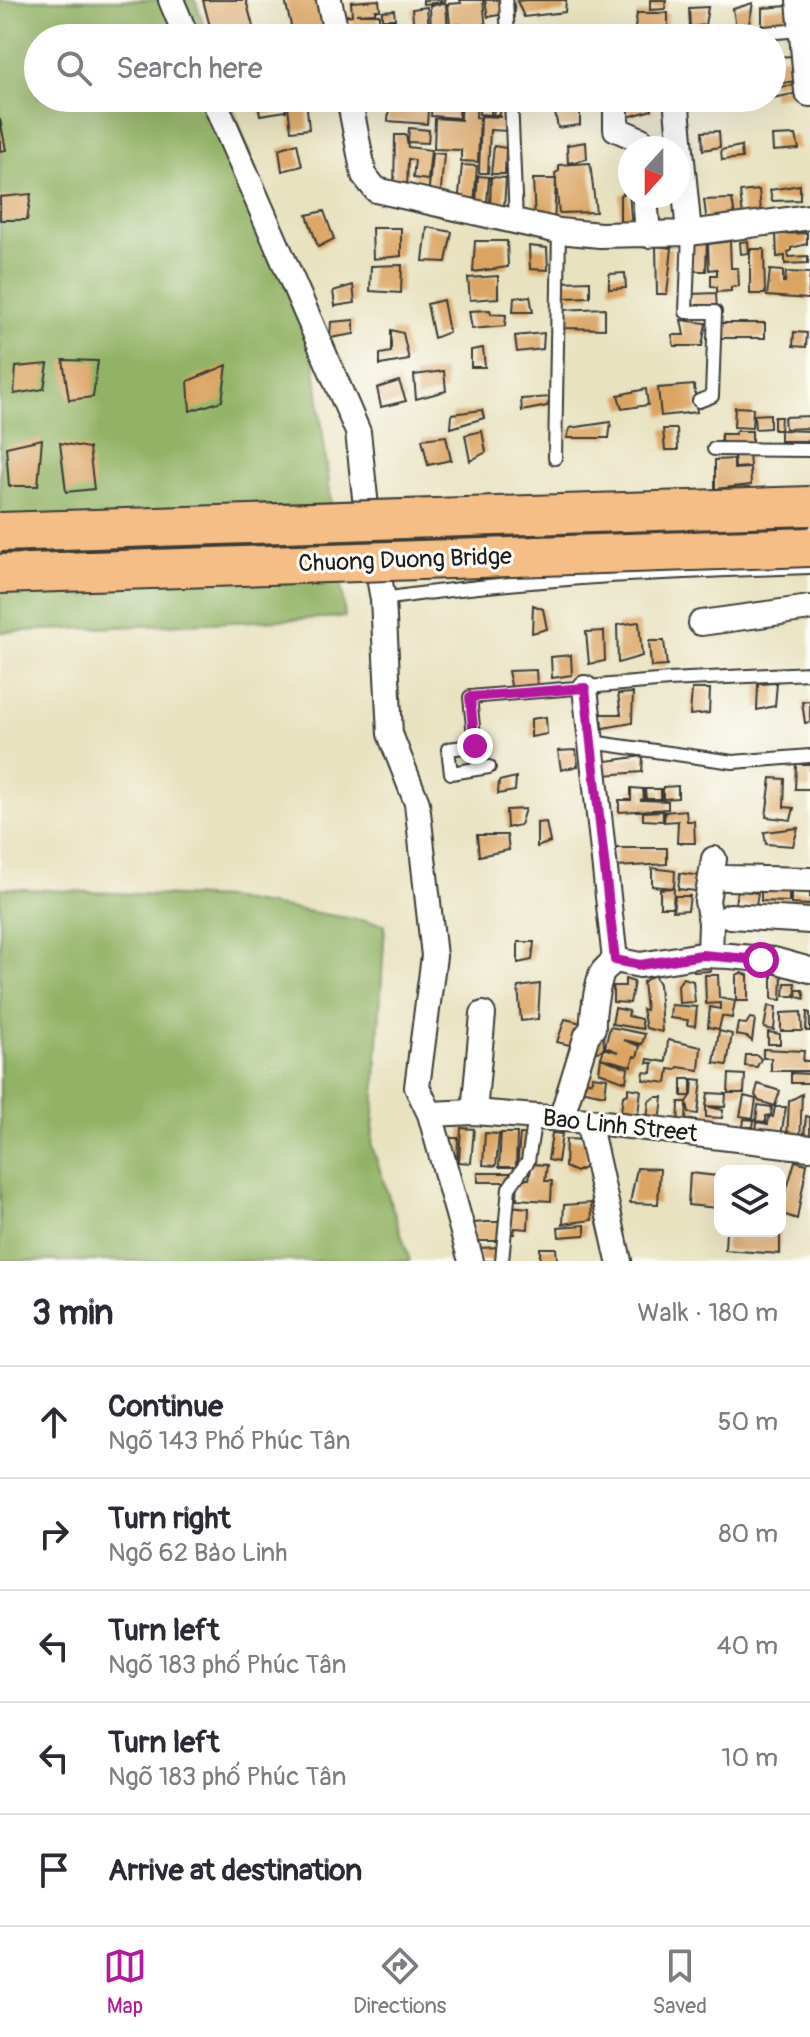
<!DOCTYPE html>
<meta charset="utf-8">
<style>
:root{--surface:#fff;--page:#f2f2f3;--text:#2b2b33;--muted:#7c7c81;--line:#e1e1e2;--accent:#b5179e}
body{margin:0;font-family:Pangolin,sans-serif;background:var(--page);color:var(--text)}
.controls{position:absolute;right:24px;bottom:24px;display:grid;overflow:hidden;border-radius:16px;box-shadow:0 8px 32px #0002}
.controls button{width:72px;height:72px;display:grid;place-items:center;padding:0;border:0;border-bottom:2px solid var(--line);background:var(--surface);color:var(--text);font:40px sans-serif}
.compass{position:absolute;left:618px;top:136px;width:72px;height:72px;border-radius:50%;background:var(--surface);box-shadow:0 8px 32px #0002;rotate:201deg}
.stop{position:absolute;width:24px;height:24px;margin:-18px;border:6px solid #b5179e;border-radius:50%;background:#fff}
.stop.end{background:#b5179e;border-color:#fff;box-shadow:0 2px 8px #0008}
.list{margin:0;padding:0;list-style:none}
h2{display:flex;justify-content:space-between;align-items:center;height:104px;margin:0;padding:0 32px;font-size:34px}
h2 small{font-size:26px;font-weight:400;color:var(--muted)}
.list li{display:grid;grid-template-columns:52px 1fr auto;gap:24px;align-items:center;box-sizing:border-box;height:112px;padding:0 32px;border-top:2px solid var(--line)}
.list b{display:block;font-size:30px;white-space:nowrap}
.list p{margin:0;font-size:26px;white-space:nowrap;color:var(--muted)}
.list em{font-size:26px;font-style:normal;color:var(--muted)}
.icon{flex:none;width:44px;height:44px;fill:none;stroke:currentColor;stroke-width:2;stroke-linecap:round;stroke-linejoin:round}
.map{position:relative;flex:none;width:810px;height:1261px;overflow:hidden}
.search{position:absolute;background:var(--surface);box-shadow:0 8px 32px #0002;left:24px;right:24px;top:24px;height:88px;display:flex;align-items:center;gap:20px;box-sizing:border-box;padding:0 28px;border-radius:44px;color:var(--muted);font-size:30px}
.sheet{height:664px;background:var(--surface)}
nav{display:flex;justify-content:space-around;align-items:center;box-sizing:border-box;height:112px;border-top:2px solid var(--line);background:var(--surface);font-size:22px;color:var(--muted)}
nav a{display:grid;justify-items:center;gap:4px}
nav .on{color:var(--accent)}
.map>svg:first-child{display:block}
.forest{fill:#92b265;stroke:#576740;stroke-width:2}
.building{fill:#dba464}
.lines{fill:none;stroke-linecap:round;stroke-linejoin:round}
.service-casing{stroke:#3b3a35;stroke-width:16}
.minor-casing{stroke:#3b3a35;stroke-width:28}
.tertiary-casing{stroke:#3b3a35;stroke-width:34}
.service{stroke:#fff;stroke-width:12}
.minor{stroke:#fff;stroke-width:24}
.tertiary{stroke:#fff;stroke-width:30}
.primary-bridge-casing{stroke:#3b3a35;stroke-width:42;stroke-linecap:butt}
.primary-bridge{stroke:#f6be87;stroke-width:38}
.route{stroke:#b5179e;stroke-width:10}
.labels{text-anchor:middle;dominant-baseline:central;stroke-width:6;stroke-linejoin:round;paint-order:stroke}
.street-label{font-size:24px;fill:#1c1c1c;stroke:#fdfcf7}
</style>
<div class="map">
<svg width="810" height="1261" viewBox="0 0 810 1261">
<rect width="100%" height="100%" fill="#fdfcf7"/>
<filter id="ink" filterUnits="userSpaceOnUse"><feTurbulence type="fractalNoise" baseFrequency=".0125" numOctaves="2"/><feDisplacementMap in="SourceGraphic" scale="16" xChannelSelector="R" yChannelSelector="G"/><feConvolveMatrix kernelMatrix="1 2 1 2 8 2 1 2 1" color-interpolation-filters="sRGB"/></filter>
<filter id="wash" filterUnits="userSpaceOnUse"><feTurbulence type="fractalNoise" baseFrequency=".006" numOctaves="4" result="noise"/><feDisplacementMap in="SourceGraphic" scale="32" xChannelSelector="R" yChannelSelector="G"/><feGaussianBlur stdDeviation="1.8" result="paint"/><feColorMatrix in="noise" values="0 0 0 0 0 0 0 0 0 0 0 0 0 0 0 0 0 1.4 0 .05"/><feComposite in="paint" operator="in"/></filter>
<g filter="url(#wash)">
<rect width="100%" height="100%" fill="#e8e2c0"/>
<!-- forest -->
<path class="forest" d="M0,0H195L208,38H38V98H229L309,318L345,617L0,632Z
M0,888L226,898L385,924L372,1146L410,1261H0Z"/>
<g id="blocks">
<!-- building -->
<path class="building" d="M203,0H246L256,38H213Z
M285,0H319L327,38H294Z
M379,0L380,10H375V13L356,14H379V32L354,34L353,22L341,23V16L352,15L351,2Z
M423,0H445V2L423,4Z
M460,0H483L486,29L459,31V24L450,25L448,4L461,3Z
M485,0H513L515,12L488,17Z
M526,0H566L565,12L524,17L517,1Z
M650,0H666L665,9L650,10Z
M753,3L749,24L736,27L733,9Z
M446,4L448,31L431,33L430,5Z
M788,6L791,25L762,27V8Z
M427,7L429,29L414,31L412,9Z
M708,7L705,25L690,27L689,8Z
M394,10L395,19H382V11Z
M637,13H668V34L634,35Z
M383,21H395V28H383Z
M398,30V38H383L382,31Z
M485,32V38H456V34Z
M795,56V81L772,85V57Z
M796,85L794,94L772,98V88Z
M284,98L286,111L260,115L257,99Z
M287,98H306L309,129L291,131Z
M307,98H339L340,103L309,107Z
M356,98H388V102L356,103Z
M390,98H429L427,124L388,121Z
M432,98H460L459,118L431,116Z
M462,98H477L476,117L480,118L478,162L461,161V150L434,149L435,118L461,120Z
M480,98H491V115L479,114Z
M496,98H509V108H500V102L499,115H493Z
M624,98H650L652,110L628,117Z
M580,103V125L558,128L554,108Z
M500,110L510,111L509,131L490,130L488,173H479L481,116L500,117Z
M0,119L6,150L0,151Z
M409,128L429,130L428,143L408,142Z
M719,131L720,147L703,150L702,132Z
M395,135H406L408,147L431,150L428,180L413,178L415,160L408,159L407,192L394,191Z
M796,135L799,149L773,151L772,136Z
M586,142L587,159L568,163L567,145Z
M297,143L302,166L282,171L279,149Z
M494,146L506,148L505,174H491Z
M741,146L742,158L722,160L721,150Z
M432,153L444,154L440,201L428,199Z
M590,163L596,212L559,213L555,173L559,171V165Z
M462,165L477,166L474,205L458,204Z
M478,176L489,177L487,203L476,202Z
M491,177L506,178L504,208L490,207Z
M533,179H556L554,225L535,221Z
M800,185V200L772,201L770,190Z
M759,190L762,221L744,225L740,192Z
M629,191L632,230H620V195Z
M31,194L27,220H0V197Z
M732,199L735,217L707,223L704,200Z
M324,211L334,239L318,247L307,215Z
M427,227L452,232L446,262L423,261Z
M372,228H401V256L373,259Z
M807,233V244L791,248V251L788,252L789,257L808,256V263L785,264V256L777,257L776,234Z
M693,236H707L706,271H692Z
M475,241H507L508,267L473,272Z
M730,241L731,268H738L739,286L731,287V291L717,292V287L711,286V275H717V269L709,270L708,244Z
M748,241L749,253L741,254L740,242Z
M529,246L547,248L548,270L530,269Z
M656,246L672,248L667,294H657Z
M750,249H764L765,294H750Z
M402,265L401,293L370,291L371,266Z
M770,270L783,271V282H785L786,272L810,273L808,299L767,296Z
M625,273L626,288L609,289V274Z
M498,276V298L470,300L468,278Z
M590,281V297L564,298L562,282Z
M353,285L355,303L335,306L333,291Z
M716,293L717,311L692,313L691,294Z
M530,296L533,312H513L514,298Z
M443,300L449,332L434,338L427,304Z
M605,308V329L563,328L561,310Z
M490,310L491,314L506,315L505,326L472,329L469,311Z
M354,320V334L330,338L331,322Z
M681,320L706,323L702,346H674L672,335H684Z
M717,323H765V338H717Z
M391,330L403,333L409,360L380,365V354L391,352Z
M794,332L807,333L806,347L793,346Z
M544,333L543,349L517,352L515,336Z
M483,348L485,367H471V350Z
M63,360L98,361L93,397L69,400Z
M48,364L44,389L14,394L16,367Z
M227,365L222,401L190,411L188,381Z
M444,371L446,391L416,399L414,375Z
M399,381L406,401L381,407L377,388Z
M694,385L697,412L661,416L658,388Z
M646,389L648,405L622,409L618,395Z
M551,397L547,406L522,411L521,399Z
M735,407L753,408L752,428L734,427Z
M482,410L484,418L451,428L452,414Z
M770,414V428L755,429L754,415Z
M810,416V428L785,429L784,417Z
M774,417H781L780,430L810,431V441H780V430H774Z
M611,422L609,438H567L570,428Z
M663,429H677L678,450H665Z
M482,431L486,452L470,461L465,435Z
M736,431H752V450L721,445V434H735Z
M446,436L451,460L428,465L422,439Z
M42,439L38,486H9L6,447Z
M60,443L89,448L94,489L66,492Z
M734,453H749L750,467L735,468Z
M734,459V469L750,468L751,485L715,489V460Z
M533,605L543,609L547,629L532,633Z
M639,622L642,656L618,663L617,625Z
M604,631L605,661L589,664L586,632Z
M649,641H664L667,666L651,667Z
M571,655L572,675L552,678L551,657Z
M536,670L537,685L512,690L508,671Z
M777,683L775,706L757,710L758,684Z
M692,689H710L709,713L690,715Z
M633,693L632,723L603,728L600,714H621L618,694Z
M810,701V722L805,723L802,702Z
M546,717L547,734L531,737V719Z
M576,750L578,766L561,770L558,751Z
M643,756L642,772L603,775L600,762Z
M796,764H810V789H795Z
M516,777L515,791L498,794L499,781Z
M771,778L785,779L784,807L794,808L791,820L766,817Z
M678,786V798L663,799V787Z
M631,788L643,789L644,799L640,800L668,801V809L619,812V800H631Z
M645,789H661V799H646Z
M525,809L520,825L507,828L506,810Z
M686,810L687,821H694L695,843H677L678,821L664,822L665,812Z
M663,811V821L643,820V812Z
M546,822L550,842L537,847V823Z
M798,828L793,846L766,844L764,832Z
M477,835H507L509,850L479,856Z
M616,848H667V864L616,867Z
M652,868L675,871L674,888L652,886Z
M680,873L707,877L705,892L678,889Z
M761,882L789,890V902L761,901Z
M674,888L673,907H660V889Z
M737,890L758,893L756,906L735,905Z
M791,891L810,892V905L791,904Z
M675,896H690L688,910L673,911Z
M518,942H534L532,960L518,963Z
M693,944L710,951L711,971L694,972Z
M741,973L748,975V1001H736V975Z
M772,973L782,975L781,1000L772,999Z
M654,975L659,984L662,1032L646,1028L642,1009L646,1010L643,982Z
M705,975H718L719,998L735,1001L732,1018L722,1016L719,1029L708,1027L710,1007L720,1009V1003L706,1004Z
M683,978L693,981L695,1002L679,1003L678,985Z
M625,979L634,982L630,1003L613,1002V986H625Z
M785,983H795L796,990H803L805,999L797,997L796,990L795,996H784Z
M540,984L538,1019L521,1021L518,987Z
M671,1005L697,1007L695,1026L687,1025L688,1020L670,1018Z
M768,1006L776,1007L774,1030L764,1028Z
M615,1008L629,1011L628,1016L641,1019L643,1029L612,1024Z
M801,1012L802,1031H781V1013Z
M807,1012L810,1013V1031H806Z
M750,1018L755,1019L752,1041L747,1037L736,1035L738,1023L746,1024Z
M565,1019L603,1028L604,1048L618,1052L605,1047L610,1027L645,1034L642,1044L624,1040L640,1046L637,1057L634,1056L631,1066L601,1058L604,1048L598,1052L557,1042Z
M719,1031L732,1034L727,1065L714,1063Z
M768,1032L780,1034V1044H768Z
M668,1040L701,1047L699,1070L678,1067L676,1070L669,1069L667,1083L643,1080L644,1072L652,1073L653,1063H647L648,1059L666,1062Z
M763,1049L804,1051L803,1061H810V1071H771V1058H763Z
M746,1055H757L761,1059L757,1067L745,1066Z
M601,1058L628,1068L626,1082L599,1072Z
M791,1073L810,1074V1083H791Z
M729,1074L745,1075L744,1093H728Z
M592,1076L607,1078L605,1095L570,1088L574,1077L592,1082Z
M682,1079H691V1096H682Z
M693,1079L702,1080L698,1114L689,1113L687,1102L692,1095Z
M758,1084L780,1091L775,1106L759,1101L755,1095Z
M628,1088L641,1090L638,1114L621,1112L623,1096L628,1094Z
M708,1093L726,1094L725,1107L706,1106L723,1110L722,1118L706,1117V1106Z
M802,1094L800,1141H787L789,1101Z
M744,1096L756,1099L753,1118L740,1116Z
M656,1097H663L659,1132L646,1130L649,1101Z
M679,1102H687L686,1120H696L695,1130L678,1129Z
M758,1105L772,1107L771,1115L766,1116V1122L756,1121Z
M775,1107H786L780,1140L756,1131L757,1122L768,1124L769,1116L773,1117Z
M806,1116L810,1117V1136L804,1135Z
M744,1119L754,1120L753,1127H743Z
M461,1128L474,1129L471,1163L459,1162Z
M485,1133L499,1134L496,1166L483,1165Z
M501,1133H517L516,1167H499Z
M552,1133L562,1134L558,1162L548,1160Z
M520,1134L534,1135L529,1170L517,1169Z
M445,1138H458L457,1162L444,1161Z
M566,1139L587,1140L586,1167L576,1172L565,1167Z
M795,1161L807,1164L797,1219L780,1213Z
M532,1164L547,1165L545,1181H552L551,1201L517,1199L518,1179H529Z
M637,1168L660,1169L658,1204L630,1203Z
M478,1173H510V1182H478Z
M690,1173L717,1176V1208L688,1205Z
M591,1203L592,1220L563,1224L564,1205Z
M508,1206L529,1208L528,1229L515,1228L514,1234H506Z
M485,1222H502V1241H474V1223Z
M585,1225V1235L559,1237L558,1227Z
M726,1231H780V1254L725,1250Z
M500,1247L502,1261H480L479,1248Z
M540,1248H556L557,1261H540Z"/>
</g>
</g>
<g filter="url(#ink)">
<use href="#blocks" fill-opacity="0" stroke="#3b3a35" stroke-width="2"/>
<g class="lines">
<!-- service casing -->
<g class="service-casing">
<path id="service" d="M506,0L508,38
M695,38L803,30
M511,98L516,221
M689,233L686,312H715L712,396L699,401
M714,449L810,450
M555,458L559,231
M383,599C524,578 667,572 810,567
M591,742L733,762L810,756
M480,745L448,749L451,773L489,767
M475,746L470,697L669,680L810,673
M502,1261L509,1188L528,1161L535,1117"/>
</g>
<!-- minor casing -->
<g class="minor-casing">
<path id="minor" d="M171,0L187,38
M329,0L337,38
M213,98L358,432L366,507L383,599L390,734L417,803L434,956L417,1087L430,1114L471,1261
M349,98L364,175L376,190L559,231L600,235L689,233L810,217
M616,98V129L641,140L642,148
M676,98L689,233
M645,196L648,235
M701,623L810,608
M726,878L810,880
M730,916L810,921
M710,955L711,922L707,901L714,859
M615,960L640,965L702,955L730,956L774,960L810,970
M474,1112L483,1014
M430,1114L474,1112L588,1121L810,1148
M561,1119L587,1035L593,1028C592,1014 597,988 601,975C603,969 610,965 615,960L585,688
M588,1121L619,1261"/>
</g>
<!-- tertiary casing -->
<g class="tertiary-casing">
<path id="tertiary" d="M802,0L810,91"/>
</g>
<!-- service -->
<use href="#service" class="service"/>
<!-- minor -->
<use href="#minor" class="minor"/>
<!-- tertiary -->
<use href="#tertiary" class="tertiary"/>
<!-- primary-bridge casing -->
<g class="primary-bridge-casing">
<path id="primary-bridge" d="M0,532L810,506
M0,574L810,547"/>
</g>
<!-- primary-bridge -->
<use href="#primary-bridge" class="primary-bridge"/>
</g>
</g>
<g class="lines" filter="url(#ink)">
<!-- route -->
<path class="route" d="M475,746L470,697L585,688L615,960L640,965L702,955L761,960"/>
</g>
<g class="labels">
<!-- street labels -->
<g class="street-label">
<text transform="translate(405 560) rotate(-2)">Chuong Duong Bridge</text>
<text transform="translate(620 1126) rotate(6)">Bao Linh Street</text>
</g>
</g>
</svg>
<div class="controls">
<button><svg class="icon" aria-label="layers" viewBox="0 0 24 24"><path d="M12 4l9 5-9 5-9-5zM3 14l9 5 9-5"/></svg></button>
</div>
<svg class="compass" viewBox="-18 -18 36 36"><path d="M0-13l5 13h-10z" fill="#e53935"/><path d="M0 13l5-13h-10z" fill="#7c7c81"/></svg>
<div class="stop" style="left:761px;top:960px"></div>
<div class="stop end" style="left:475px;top:746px"></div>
<div class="search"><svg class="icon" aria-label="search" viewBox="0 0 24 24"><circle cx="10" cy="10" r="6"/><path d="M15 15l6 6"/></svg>Search here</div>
</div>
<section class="sheet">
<h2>3 min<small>Walk · 180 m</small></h2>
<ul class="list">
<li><svg class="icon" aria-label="ahead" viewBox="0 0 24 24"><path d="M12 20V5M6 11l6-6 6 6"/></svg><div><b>Continue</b><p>Ngõ 143 Phố Phúc Tân</p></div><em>50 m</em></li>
<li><svg class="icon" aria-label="right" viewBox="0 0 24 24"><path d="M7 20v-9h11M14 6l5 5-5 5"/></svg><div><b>Turn right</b><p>Ngõ 62 Bảo Linh</p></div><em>80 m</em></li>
<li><svg class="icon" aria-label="left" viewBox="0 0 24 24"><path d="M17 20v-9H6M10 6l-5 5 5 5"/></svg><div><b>Turn left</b><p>Ngõ 183 phố Phúc Tân</p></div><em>40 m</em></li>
<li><svg class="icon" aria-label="left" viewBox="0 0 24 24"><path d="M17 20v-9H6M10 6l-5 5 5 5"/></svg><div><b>Turn left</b><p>Ngõ 183 phố Phúc Tân</p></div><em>10 m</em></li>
<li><svg class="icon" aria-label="arrive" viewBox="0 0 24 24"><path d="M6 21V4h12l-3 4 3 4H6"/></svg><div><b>Arrive at destination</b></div></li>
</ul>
</section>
<nav>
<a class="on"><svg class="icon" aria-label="map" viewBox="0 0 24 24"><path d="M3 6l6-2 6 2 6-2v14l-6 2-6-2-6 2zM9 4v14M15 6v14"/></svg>Map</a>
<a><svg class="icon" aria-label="directions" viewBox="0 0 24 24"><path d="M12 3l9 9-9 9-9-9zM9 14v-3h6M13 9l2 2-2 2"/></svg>Directions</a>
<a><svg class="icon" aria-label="saved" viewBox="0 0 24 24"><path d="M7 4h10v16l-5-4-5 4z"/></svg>Saved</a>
</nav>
